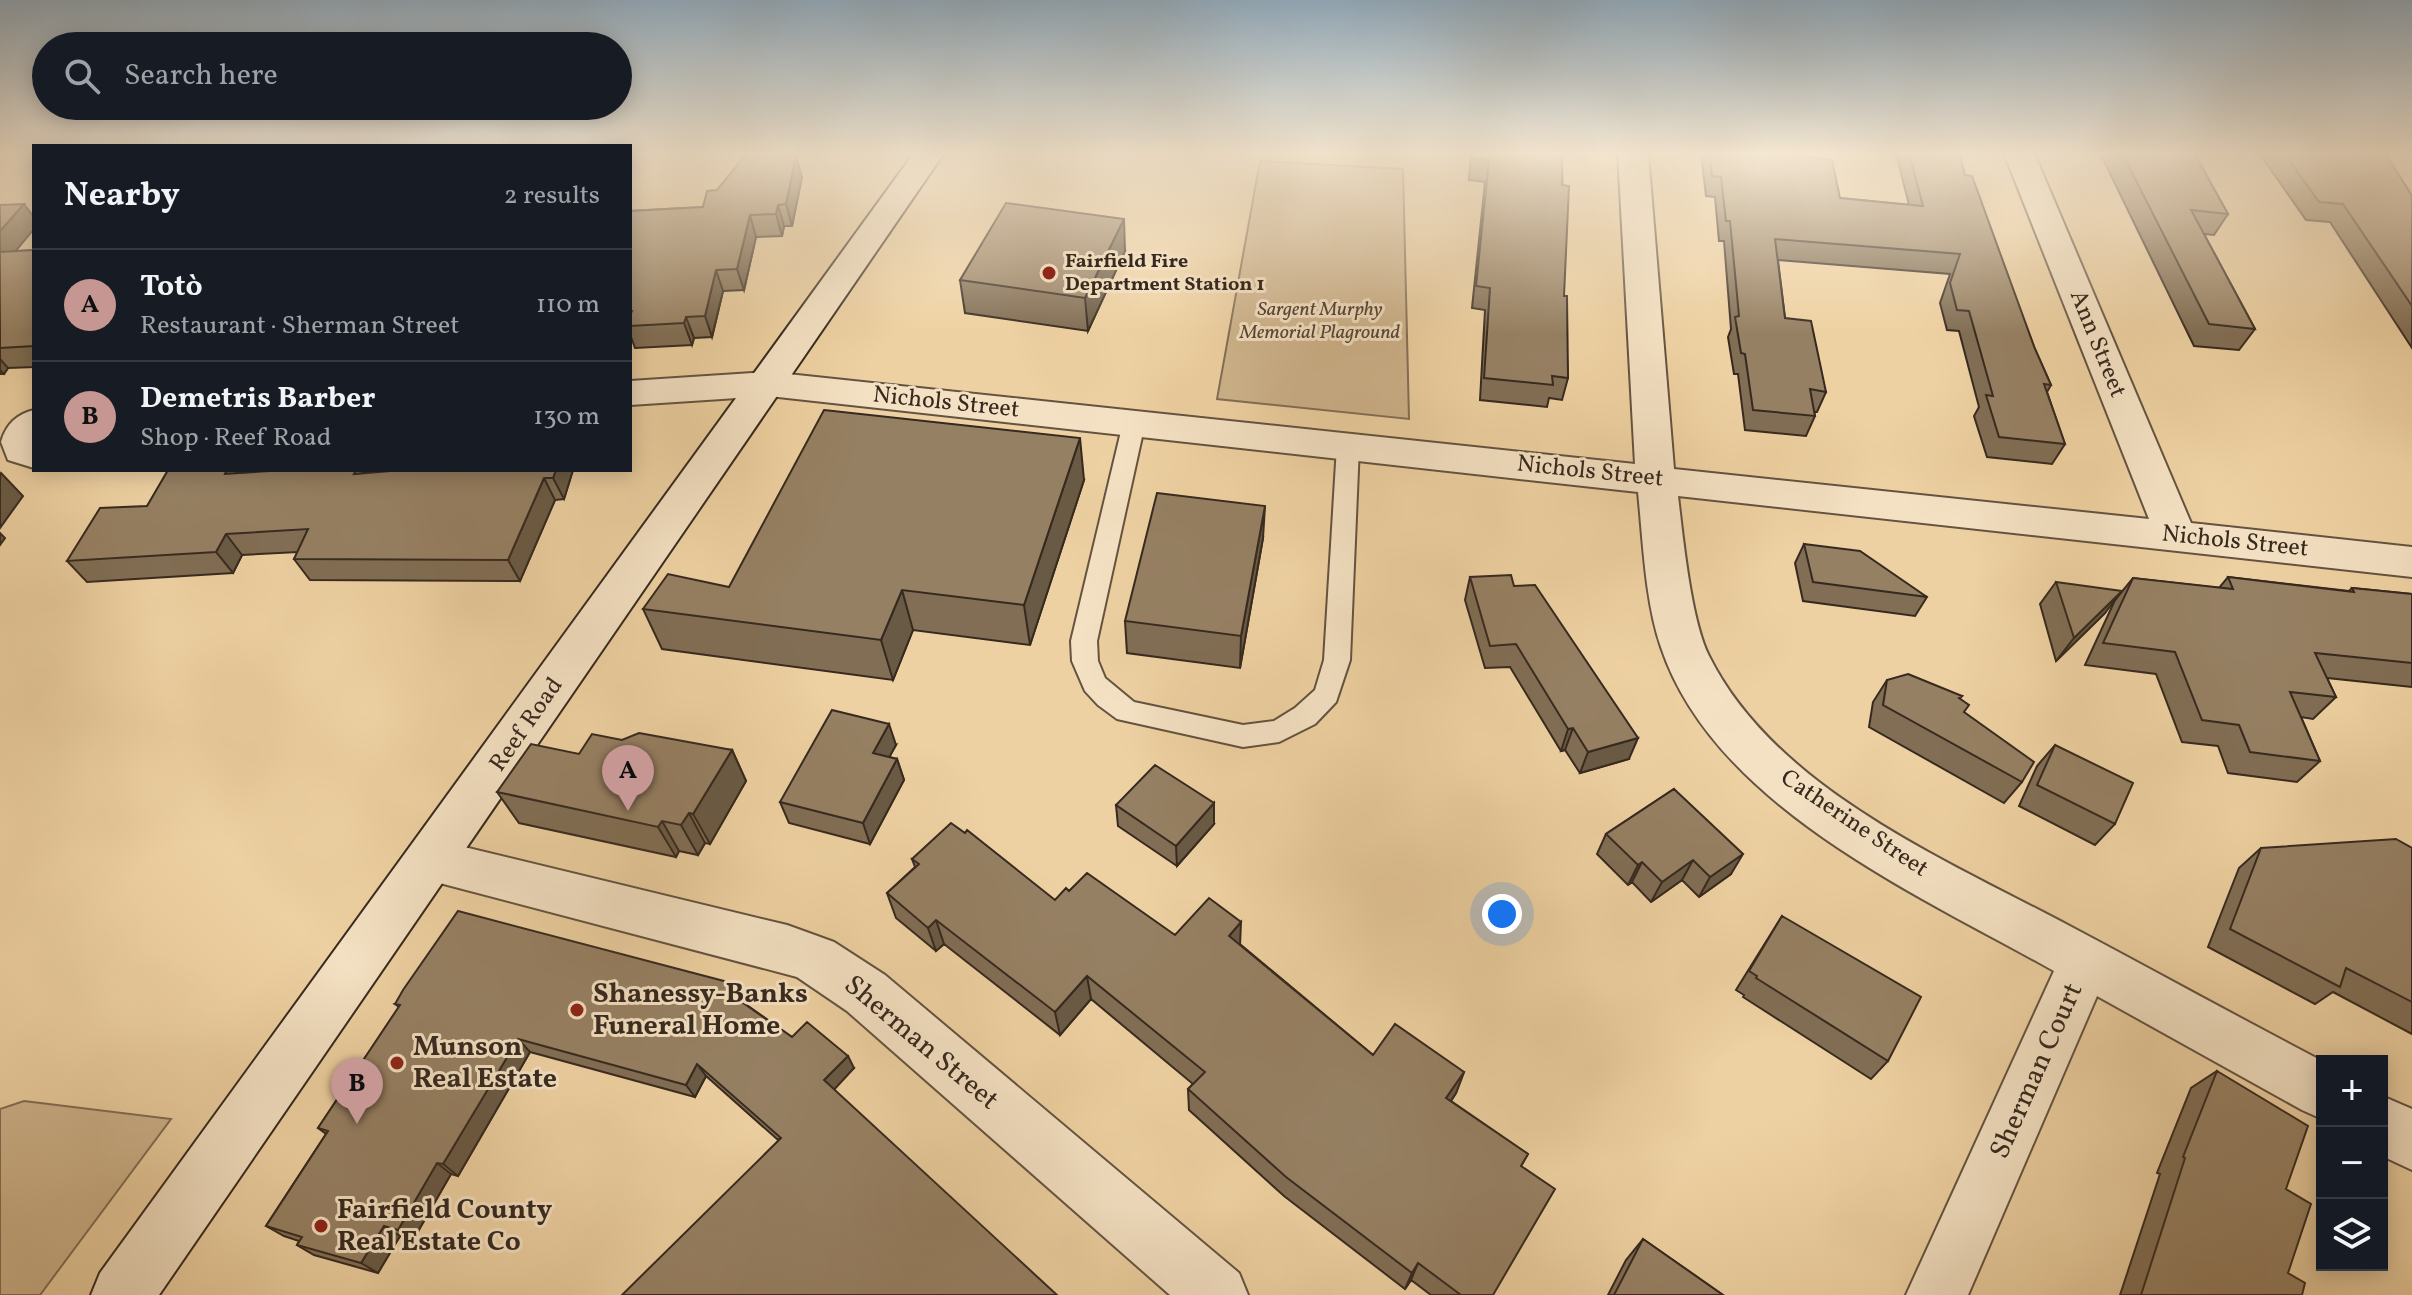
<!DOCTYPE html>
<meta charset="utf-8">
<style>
:root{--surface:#171b24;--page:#242831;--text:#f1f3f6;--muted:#9ea1a6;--line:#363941;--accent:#c59692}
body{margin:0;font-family:Vollkorn,serif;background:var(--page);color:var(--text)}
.controls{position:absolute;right:24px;bottom:24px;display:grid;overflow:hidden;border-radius:0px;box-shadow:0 4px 20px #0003}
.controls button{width:72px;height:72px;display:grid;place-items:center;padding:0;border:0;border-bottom:2px solid var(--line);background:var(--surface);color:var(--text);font:40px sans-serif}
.you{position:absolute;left:1502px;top:914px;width:28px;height:28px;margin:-20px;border:6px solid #fff;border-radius:50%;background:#1a73e8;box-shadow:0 0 0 12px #1a73e833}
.badge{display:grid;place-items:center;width:52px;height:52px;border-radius:50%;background:var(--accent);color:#111;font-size:26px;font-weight:700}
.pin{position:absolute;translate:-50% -66px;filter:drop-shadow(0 2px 4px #0008)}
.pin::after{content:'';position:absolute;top:42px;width:28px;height:24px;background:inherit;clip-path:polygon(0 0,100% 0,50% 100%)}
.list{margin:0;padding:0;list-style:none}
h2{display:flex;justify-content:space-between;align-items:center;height:104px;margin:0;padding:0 32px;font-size:34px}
h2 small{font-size:26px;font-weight:400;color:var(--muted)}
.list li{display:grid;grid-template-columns:52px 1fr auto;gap:24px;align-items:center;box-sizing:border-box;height:112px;padding:0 32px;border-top:2px solid var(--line)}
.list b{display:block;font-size:30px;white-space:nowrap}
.list p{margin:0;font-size:26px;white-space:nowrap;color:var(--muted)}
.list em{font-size:26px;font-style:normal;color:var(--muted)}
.icon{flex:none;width:44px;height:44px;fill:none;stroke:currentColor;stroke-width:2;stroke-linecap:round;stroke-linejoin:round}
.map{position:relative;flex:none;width:2412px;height:1295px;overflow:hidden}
.search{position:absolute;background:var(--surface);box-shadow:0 4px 20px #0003;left:32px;top:32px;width:600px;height:88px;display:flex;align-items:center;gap:20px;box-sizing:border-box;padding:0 28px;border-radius:44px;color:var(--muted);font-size:30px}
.panel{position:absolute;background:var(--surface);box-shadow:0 4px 20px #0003;left:32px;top:144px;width:600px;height:328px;border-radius:0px}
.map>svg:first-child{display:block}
.green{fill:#cfb48c;stroke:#826e56;stroke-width:2}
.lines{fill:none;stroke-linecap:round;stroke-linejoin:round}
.lane-casing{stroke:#645340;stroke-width:4}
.street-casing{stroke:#645340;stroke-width:4}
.secondary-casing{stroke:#36291f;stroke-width:4}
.lane{fill:#f4e1c3;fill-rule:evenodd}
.street{fill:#f4e1c3;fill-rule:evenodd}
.secondary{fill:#f4e1c3;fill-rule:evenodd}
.wall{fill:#816e55;stroke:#36291f;stroke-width:2}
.shaded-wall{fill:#695a45;stroke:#36291f;stroke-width:2}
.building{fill:#968063;stroke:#36291f;stroke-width:2}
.poi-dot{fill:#8f2418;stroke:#f4e1c3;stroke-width:3}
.labels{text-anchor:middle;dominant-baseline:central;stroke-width:6;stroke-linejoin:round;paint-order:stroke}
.far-poi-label{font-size:20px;font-weight:bold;fill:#36291f;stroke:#f4e1c3;text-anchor:start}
.far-park-label{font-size:20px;font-style:italic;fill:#554535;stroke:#f4e1c3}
.street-label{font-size:24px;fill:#36291f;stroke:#f4e1c3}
.near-poi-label{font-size:28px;font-weight:bold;fill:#36291f;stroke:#f4e1c3;text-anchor:start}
.near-street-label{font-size:28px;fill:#36291f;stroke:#f4e1c3}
</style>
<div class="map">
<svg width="2412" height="1295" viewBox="0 0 2412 1295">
<rect width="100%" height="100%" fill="#eed1a2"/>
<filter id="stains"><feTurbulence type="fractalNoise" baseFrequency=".0025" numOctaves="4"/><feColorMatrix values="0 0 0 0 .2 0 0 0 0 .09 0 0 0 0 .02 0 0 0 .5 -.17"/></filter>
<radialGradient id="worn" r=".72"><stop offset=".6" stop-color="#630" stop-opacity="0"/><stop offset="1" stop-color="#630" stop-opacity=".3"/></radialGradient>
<!-- green -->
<path class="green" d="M1260,161L1403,169L1409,419L1217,399Z
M24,1101L171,1119L40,1295H0V1109Z"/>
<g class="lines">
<!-- lane casing -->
<g class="lane-casing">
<path id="lane" d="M1134,416L1142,418L1145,423L1097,641L1098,661L1105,678L1134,702L1243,725L1274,721L1295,708L1315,690L1324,660L1337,446L1340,441H1356L1359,446L1350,660L1336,702L1315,724L1279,742L1243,747L1117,719L1098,705L1085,691L1072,661L1071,641L1123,423L1126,418Z"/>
</g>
<!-- street casing -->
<g class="street-casing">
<path id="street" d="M1618,153H1648L1674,469L2149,519L2004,153H2034L2191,523L2412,547V577L1678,496C1683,538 1691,620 1709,656C1774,787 1943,859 2066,924C2151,969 2236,1016 2322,1061V1119L2302,1110L2097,996L1968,1295H1906L2054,971C1919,895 1714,806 1661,647C1645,601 1643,540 1638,492L769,396L630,405V381L769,372L1635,464Z
M34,410V468L8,460L1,442C6,424 17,414 34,410Z
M431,839L787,925L834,942L885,975L1239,1273L1248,1295H1170L847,1011L797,977L413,876L406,861L413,846Z
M2382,1096L2412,1109V1170L2382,1156Z"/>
</g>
<!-- secondary casing -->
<g class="secondary-casing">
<path id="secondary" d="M914,153H944L159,1295H91L100,1273Z"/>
</g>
<!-- lane -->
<use href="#lane" class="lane"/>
<!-- street -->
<use href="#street" class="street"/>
<!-- secondary -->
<use href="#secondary" class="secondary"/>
</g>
<!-- wall -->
<path class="wall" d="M1471,153H1562L1564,296L1568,378L1562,400L1549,398L1547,407L1480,400L1485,310L1472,308L1485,182L1469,180Z
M1701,153H1776L1840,198L1909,205L1896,153H1959L1965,175L2035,349L2051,385L2047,392L2065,444L2052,464L1987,457L1974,416L1979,407L1959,331L1947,330L1940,303L1950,274L1778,260L1785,318L1826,392L1817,412H1814L1815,416L1806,436L1745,430L1738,374H1734L1728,337L1731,329L1724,241H1719L1715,197L1706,196Z
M2100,153H2194L2228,214L2214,235L2204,234L2255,329L2239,350L2194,346Z
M2259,153H2385L2412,196V348L2330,222L2306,220Z
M802,177L792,226H784L782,236L756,237L744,290L723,291L712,337L694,338L692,345L635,348L630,334V211L703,207L717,190Z
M0,205L16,251L34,250V367L8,368L4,374H0Z
M1125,251L1088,331L965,313L960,280Z
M285,470H361L363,473L402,470H573L564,499L555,500L520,581L310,580L294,559L298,552L242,555L233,573L87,582L67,561L147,506L236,473Z
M1084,480L1030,645L913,630L893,680L662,649L643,609L729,587Z
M1263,538L1240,668L1127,653L1125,621Z
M1804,544L1927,597L1915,616L1803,601L1795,563Z
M1470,577L1514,586L1629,759L1580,773L1565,750L1561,751L1510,667L1485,668L1465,600Z
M2228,577L2349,591L2352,588L2412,594V687L2327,678L2336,697L2313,719L2301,717L2320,761L2297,782L2228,773L2218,746L2182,742L2156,674L2085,665L2115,600L2133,578L2219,588Z
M2056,582L2105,613L2056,661L2040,604Z
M1887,680L1962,696L1960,698L1964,712L2022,782L2004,803L1869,727L1873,702Z
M622,740L732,750L746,781L710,844L705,843L698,855L679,851L676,857L519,823L497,792L579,754Z
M896,745L889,757L897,759L904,780L870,844L789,823L780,802Z
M2055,745L2115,824L2095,845L2019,806L2037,766Z
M1674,789L1731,874L1699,897L1682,880L1651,902L1632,882L1628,885L1597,854L1606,834Z
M1116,805L1214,824L1177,866L1118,826Z
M2261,848H2412V1034L2333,992L2315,1004L2208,947L2239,868Z
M912,859L1055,900L1069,891L1175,935L1241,945L1373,1055L1464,1072L1456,1093L1451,1101L1528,1154L1521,1166L1493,1295H1431L1411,1280L1405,1289L1284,1196L1189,1110L1188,1089L1193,1084L1091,999L1060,1035L944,944L936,951L896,918L887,893L915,867Z
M1782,916L1888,1061L1871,1079L1743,997L1744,995L1736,990Z
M739,985L747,998L744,1003L792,1037L854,1068L778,1140L706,1076L695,1097L530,1052L458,1176L451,1174L413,1240L400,1236L378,1273L314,1255L297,1245L299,1241L284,1236L266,1226L326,1134L318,1128L399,1007L395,1004Z
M2217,1071L2286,1189L2288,1273L2302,1295H2120L2160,1174L2157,1173L2191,1088Z
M1643,1239L1723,1295H1608L1626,1260Z"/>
<!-- shaded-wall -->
<path class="shaded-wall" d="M796,156L802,177L792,226L786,204Z
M24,204L34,217V229L0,270V231Z
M778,205L784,226L782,236L776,214Z
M750,215L756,237L744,290L737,269Z
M1124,219L1125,251L1088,331L1085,298Z
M716,270L723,291L712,337L705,316Z
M686,317L694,338L692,345L684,323Z
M0,359L8,368L4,374L0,370Z
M1080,438L1084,480L1030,645L1024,605Z
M227,470H234L246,485L225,474Z
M556,470H573L564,499L553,478Z
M1,473L23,496L0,528V475Z
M544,478L555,500L520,581L508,560Z
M1265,506L1263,538L1240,668L1241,636Z
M0,533L5,538L0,545Z
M226,534L242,555L233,573L216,552Z
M902,590L913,630L893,680L881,640Z
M2122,591L2105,613L2056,661L2074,638Z
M889,724L896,745L880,774L873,753Z
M1573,728L1565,750L1561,751L1568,729Z
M1638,738L1629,759L1580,773L1588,752Z
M732,750L746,781L710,844L693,814Z
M897,759L904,780L870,844L863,823Z
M1214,803V824L1177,866L1176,846Z
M689,813L705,843L698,855L681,825Z
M662,821L679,851L676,857L658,827Z
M1743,854L1731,874L1699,897L1710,877Z
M1693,860L1682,880L1651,902L1662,882Z
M1642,862L1632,882L1628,885L1638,865Z
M936,920L944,944L936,951L928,928Z
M1241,922L1240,946L1229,936Z
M1087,976L1091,999L1060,1035L1055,1012Z
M739,985L747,998L741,1009L733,996Z
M518,1039L530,1052L458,1176L443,1164Z
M848,1056L854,1068L831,1093L824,1080Z
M697,1064L706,1076L695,1097L686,1085Z
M1464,1072L1456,1093L1439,1119L1446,1098Z
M437,1163L451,1174L413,1240L398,1230Z
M384,1226L400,1236L378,1273L361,1263Z
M1418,1263L1411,1280L1405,1289L1412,1273Z"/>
<!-- building -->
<path class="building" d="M747,153H768L796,156L786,204L778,205L776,214L750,215L737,269L716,270L705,316L686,317L684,323L630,326V316L632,311H630V211L703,207L707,191L717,190Z
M1473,153H1562V185L1569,186L1564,296H1567L1568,378L1552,376L1553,385L1484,378L1490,288L1476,286L1489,160L1472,159Z
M1709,153H1776L1832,160L1840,198L1923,206L1909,153H1959L1965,175L1972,176L2035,349L2051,385L2044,384L2065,444L1999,437L1986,395L1993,396L1969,311L1957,310L1950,283L1960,254L1775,239L1785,318L1811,321L1826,392L1810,389L1815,416L1753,410L1745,354L1741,353L1735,317L1739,316L1730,221H1726L1721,177L1712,176Z
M2122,153H2194L2228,214L2191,210L2255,329L2209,324Z
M2284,153H2385L2412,196V306L2343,204L2319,202Z
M1006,203L1124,219L1085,298L960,280Z
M24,204L0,231V205Z
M34,250V346L0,348V252Z
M824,410L1080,438L1024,605L902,590L881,640L643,609L668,574L729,587Z
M168,470H227L225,474L285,470H356L354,474L402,470H556L553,478H544L508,560L294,559L308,529L226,534L216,552L67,561L100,508L147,506Z
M1157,493L1265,506L1241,636L1125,621Z
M1804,544L1860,551L1927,597L1813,582Z
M1511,575L1514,586L1535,585L1638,738L1588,752L1573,728L1568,729L1516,644L1490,646L1470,577Z
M2228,577L2354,592L2352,588L2412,594V663L2315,653L2336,697L2290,692L2320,761L2250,752L2239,725L2202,720L2175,652L2103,643L2133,578L2233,589Z
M2056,582L2122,591L2074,638Z
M1908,674L1962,696L1959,698L1969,705L1964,712L2034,762L2022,782L1883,705L1887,680Z
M832,710L889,724L873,753L897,759L863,823L780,802Z
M639,733L732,750L693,814L689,813L681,825L662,821L658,827L497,792L531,744L579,754L592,734L622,740Z
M2055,745L2133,783L2115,824L2037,785Z
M1155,765L1214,803L1176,846L1116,805Z
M1674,789L1743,854L1710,877L1693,860L1662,882L1642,862L1638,865L1606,834Z
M951,823L965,833L967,830L1055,900L1066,888L1069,891L1087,873L1175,935L1209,898L1241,922L1229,936L1373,1055L1395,1024L1464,1072L1446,1098L1528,1154L1521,1166L1555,1189L1493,1295H1461L1418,1263L1412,1273L1286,1177L1188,1089L1205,1072L1087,976L1055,1012L936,920L928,928L887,893L919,864L912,859Z
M2396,839L2412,848V1002L2346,968L2340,987L2230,929L2261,848Z
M458,911L739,985L733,996L792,1037L807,1022L848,1056L824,1080L1057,1295H622L781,1138L697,1064L686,1085L518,1039L443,1164L437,1163L398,1230L384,1226L361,1263L297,1245L302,1237L266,1226L328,1131L318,1128L400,1005L395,1004L403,990Z
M1782,916L1921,997L1888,1061L1756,978L1757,976L1749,971Z
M2217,1071L2308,1126L2286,1189L2311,1204L2288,1273L2305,1283L2302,1295H2141L2185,1158L2183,1157Z
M1643,1239L1723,1295H1614Z"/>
<!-- sky -->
<linearGradient id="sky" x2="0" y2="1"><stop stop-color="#91a9ba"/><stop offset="0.46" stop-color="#f7ead5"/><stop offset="1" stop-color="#f7ead5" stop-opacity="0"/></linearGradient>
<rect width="2412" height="334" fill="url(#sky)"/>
<!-- markers -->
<g class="poi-dot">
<circle cx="1049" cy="273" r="8"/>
<circle cx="577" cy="1010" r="8"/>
<circle cx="397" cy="1063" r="8"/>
<circle cx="321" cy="1226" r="8"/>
</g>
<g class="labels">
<!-- far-poi labels -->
<g class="far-poi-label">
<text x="1065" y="262">Fairfield Fire<tspan x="1065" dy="23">Department Station 1</tspan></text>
</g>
<!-- far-park labels -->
<g class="far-park-label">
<text x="1320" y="310">Sargent Murphy<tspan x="1320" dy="23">Memorial Plaground</tspan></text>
</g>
<!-- street labels -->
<g class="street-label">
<text transform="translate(2097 344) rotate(68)">Ann Street</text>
<text transform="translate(946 403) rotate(6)">Nichols Street</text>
<text transform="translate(1590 472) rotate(6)">Nichols Street</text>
<text transform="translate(2235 542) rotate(6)">Nichols Street</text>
<text transform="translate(527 725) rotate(-55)">Reef Road</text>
<text transform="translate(1854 824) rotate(34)">Catherine Street</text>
</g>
<!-- near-poi labels -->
<g class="near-poi-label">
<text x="593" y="994">Shanessy-Banks<tspan x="593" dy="32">Funeral Home</tspan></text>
<text x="413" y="1047">Munson<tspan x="413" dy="32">Real Estate</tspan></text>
<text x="337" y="1210">Fairfield County<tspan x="337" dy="32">Real Estate Co</tspan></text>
</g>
<!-- near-street labels -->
<g class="near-street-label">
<text transform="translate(921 1043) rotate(40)">Sherman Street</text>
<text transform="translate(2037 1071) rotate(-66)">Sherman Court</text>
</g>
</g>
<rect width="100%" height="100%" filter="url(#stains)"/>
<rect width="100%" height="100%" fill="url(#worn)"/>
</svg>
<div class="controls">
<button>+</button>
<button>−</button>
<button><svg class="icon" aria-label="layers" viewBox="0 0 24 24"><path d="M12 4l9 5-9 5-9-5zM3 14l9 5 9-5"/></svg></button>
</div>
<div class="you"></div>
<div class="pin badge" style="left:628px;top:811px">A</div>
<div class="pin badge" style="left:357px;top:1124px">B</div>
<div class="search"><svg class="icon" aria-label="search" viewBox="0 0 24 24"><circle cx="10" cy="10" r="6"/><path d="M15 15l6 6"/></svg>Search here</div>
<section class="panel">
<h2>Nearby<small>2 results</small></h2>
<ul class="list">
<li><span class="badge">A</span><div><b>Totò</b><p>Restaurant · Sherman Street</p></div><em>110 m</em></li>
<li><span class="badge">B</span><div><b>Demetris Barber</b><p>Shop · Reef Road</p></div><em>130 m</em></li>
</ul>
</section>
</div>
